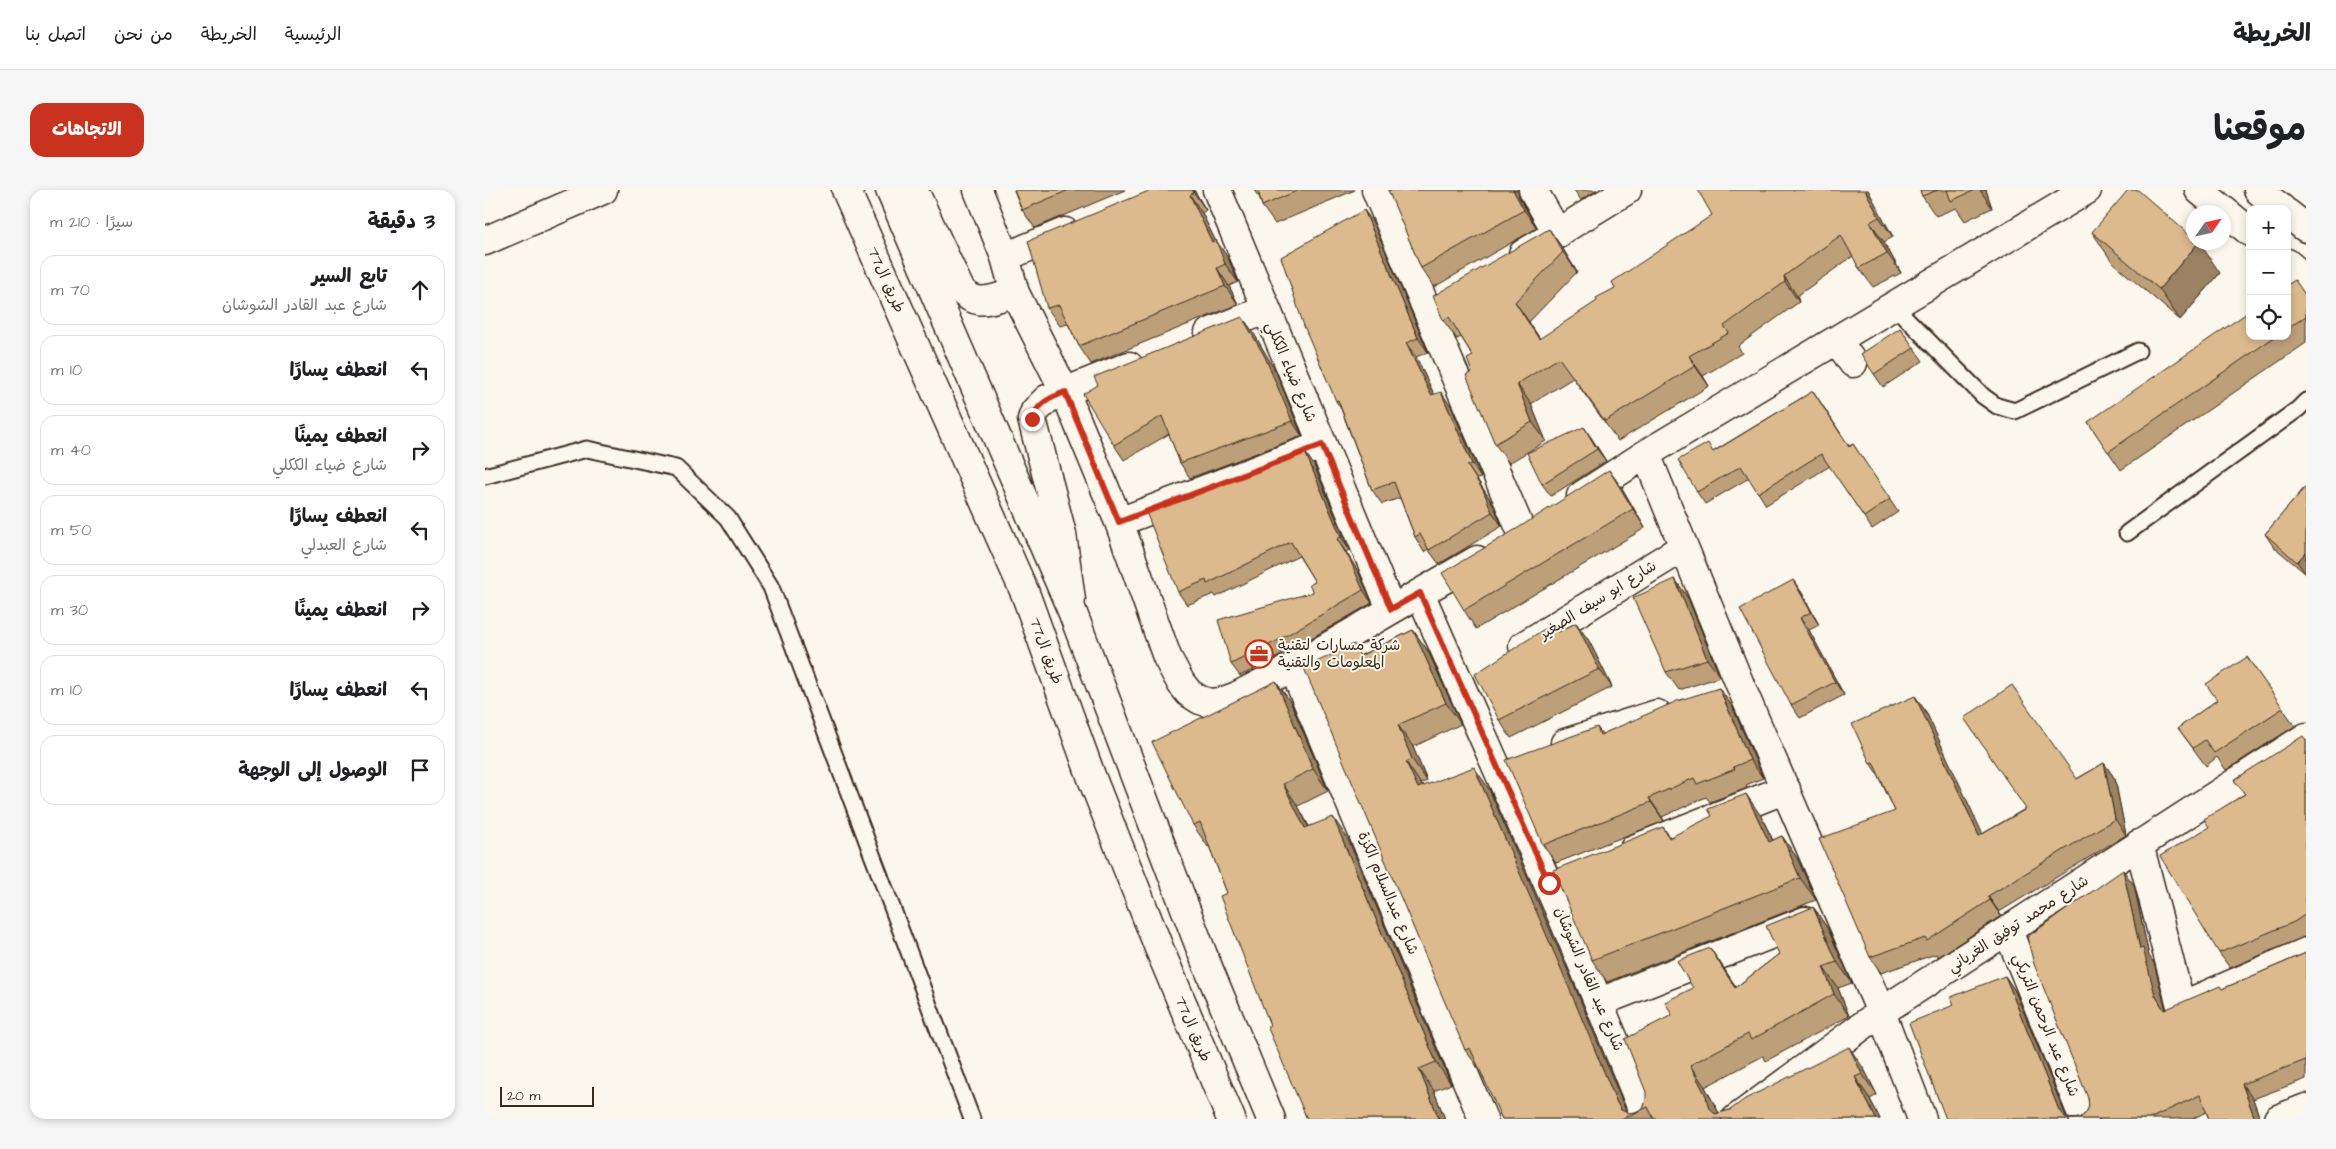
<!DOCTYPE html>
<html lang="ar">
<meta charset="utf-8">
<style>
:root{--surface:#fff;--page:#f6f6f6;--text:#202124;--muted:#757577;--line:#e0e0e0;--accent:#c8321e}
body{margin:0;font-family:"Architects Daughter","Playpen Sans Arabic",sans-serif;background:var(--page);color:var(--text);direction:rtl}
.controls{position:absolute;right:15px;top:15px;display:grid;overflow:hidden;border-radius:10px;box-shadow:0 2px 8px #0003}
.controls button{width:45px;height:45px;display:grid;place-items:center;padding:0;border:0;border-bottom:1px solid var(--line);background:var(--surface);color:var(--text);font:25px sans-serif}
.compass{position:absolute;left:1701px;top:15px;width:45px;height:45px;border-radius:50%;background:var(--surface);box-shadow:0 2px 8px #0003;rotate:56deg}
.scale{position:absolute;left:15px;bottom:12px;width:94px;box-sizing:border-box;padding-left:5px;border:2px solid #3b2a1e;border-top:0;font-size:14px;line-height:18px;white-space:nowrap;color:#3b2a1e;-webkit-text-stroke:4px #fbf7ec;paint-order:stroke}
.stop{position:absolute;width:15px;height:15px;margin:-11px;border:4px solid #c8321e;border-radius:50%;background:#fff}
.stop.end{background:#c8321e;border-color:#fff;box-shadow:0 1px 5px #0008}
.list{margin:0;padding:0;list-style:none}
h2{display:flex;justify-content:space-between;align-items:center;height:65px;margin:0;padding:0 20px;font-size:21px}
h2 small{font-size:16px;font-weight:400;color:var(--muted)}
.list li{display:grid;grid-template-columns:32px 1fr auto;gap:15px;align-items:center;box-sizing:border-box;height:70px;margin:0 10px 10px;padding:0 10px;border:1px solid var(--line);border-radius:15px}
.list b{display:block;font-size:19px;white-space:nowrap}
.list p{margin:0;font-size:16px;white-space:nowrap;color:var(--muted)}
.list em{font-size:16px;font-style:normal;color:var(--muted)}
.icon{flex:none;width:28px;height:28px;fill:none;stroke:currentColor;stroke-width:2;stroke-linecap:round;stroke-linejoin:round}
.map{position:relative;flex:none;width:1821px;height:929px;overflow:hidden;direction:ltr;border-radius:15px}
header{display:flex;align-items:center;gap:30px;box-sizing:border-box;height:70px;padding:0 25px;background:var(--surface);border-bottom:1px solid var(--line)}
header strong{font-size:24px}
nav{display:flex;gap:28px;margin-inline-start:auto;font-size:18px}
.intro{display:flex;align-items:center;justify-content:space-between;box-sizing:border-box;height:120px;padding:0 30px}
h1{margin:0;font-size:35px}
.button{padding:12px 22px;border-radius:15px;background:var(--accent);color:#fff;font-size:18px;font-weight:700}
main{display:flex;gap:30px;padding:0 30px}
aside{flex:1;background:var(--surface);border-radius:15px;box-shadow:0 2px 8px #0003}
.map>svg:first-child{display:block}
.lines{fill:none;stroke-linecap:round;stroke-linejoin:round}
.service-casing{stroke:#3b2a1e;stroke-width:19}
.minor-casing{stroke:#3b2a1e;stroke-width:31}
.secondary-casing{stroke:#3b2a1e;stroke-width:31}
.service{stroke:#fbf7ec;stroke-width:15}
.minor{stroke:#fbf7ec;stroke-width:28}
.secondary{stroke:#fbf7ec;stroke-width:28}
.wall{fill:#bda07a;stroke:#3b2a1e}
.shaded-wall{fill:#9a8263;stroke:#3b2a1e}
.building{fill:#dcba8e;stroke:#3b2a1e}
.route{stroke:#c8321e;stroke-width:6}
.labels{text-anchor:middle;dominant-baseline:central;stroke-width:4;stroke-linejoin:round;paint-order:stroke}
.street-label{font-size:15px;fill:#3b2a1e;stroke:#fbf7ec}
.poi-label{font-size:15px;fill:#3b2a1e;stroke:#fbf7ec;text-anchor:start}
</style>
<header>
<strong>الخريطة</strong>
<nav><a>الرئيسية</a><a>الخريطة</a><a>من نحن</a><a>اتصل بنا</a></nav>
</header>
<div class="intro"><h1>موقعنا</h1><a class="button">الاتجاهات</a></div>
<main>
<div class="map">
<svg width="1821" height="929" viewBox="0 0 1821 929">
<rect width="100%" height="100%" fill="#fbf7ec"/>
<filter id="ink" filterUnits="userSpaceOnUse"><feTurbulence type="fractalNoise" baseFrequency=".02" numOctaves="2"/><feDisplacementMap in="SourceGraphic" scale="10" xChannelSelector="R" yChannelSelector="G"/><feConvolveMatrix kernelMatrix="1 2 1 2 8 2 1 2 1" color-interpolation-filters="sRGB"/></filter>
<g filter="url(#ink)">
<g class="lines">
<!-- service casing -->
<g class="service-casing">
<path id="service" d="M1409,116L1498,206L1512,216L1530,221L1653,161
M0,286L102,259L191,278L243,328L286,397L487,929
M1642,343L1813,219L1821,211"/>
</g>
<!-- minor casing -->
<g class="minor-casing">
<path id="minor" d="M426,0L433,9L475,99C493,119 507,108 530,103
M493,0L520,67L530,103L580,202L634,332L682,467L696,493L704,503L715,510L725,513L736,512L752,506L808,477L992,370
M732,0L906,419
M891,0L1037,343
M1048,0L1073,44
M1038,64L1142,0
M520,67L580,42
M724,143L780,120
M1352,150L1368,173
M1161,264L1256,497L1396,822L1437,929
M1096,306L1161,264L1602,0
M634,332L837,255
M935,403C1011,578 1091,751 1161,929
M586,410L577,344L547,229L550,221L562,209L644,176
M1038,456L1199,357
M808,477L998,929
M1080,553L1172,524
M1654,654L1696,816L1821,762
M1149,659L1301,599
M1523,741L1599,929
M1115,812L1320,731
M1251,929L1396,822L1821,547
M1793,929L1821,918"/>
</g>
<!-- secondary casing -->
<g class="secondary-casing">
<path id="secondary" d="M361,0L540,403L608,591L674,758L746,929
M405,0L587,421L718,765L786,929
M1714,0L1765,42
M1773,0L1797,19
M1802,23L1821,38
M0,51L118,0
M1802,73L1821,89"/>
</g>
<!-- service -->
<use href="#service" class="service"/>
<!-- minor -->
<use href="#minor" class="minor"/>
<!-- secondary -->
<use href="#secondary" class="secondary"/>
</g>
<!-- wall -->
<path class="wall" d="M529,0H640L550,38L537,20Z
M709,0L721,20L717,23L730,50L743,68L753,92L744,96L753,114L606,174L594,156L583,134L575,136L562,118Z
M769,0H870L790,34L777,16L774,6H773Z
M904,0H1033L1034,7L1052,38L949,97L936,78Z
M1089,0H1112L1096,10Z
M1383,0L1408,47L1399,52L1416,83L1388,97L1374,78L1368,66L1312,106L1314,112L1253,156L1257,163L1218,186L1224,196L1133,251L1088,188L1046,214L1061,251L1024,273L1010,254L987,182L988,166L976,147L972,149L958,130L1064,39L1078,59L1092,82L1044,132L1055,149Z
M1435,0H1502H1501L1507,18L1480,31L1471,18L1451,26L1437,6Z
M879,20L889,34L943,162L931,167L949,204L966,216L996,288L992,289L1008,314L1017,336L954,374L943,359L939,362L930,347L915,308L897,314L887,300L856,219L851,211Z
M1607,42L1735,83L1695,130L1628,73Z
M1802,95L1821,105V153L1636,280L1603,232L1765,146H1802Z
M757,127L768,142L791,182L817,246L705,288L695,273L684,244L639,270L629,255Z
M1415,138L1438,171L1398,197L1389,184Z
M1328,201L1364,256L1368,254L1413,322L1387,339L1345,276L1281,315L1264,288L1220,314L1212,302L1229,261Z
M1099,237L1107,249L1121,271L1066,306L1057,294Z
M829,275L864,360L861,362L874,383L887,413L800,463L755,486L746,474L828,402L830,392L814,366L731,407L729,404L702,415L693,402Z
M1821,296V384L1788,356L1780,344Z
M1137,298L1160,338L991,439L979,420Z
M1190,389L1203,408L1235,487L1194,500L1181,482Z
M1308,390L1317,403L1334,435L1324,440L1359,505L1315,528L1306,515Z
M1091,433L1104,451L1127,497L1026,548L1014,530L1073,442Z
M928,440L943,461L976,534L928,557L942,591L936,594L938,596L1004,599L1092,802L1141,922L1143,923L1151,922L1159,917L1187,825L1208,798L1225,758L1240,780L1251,797L1294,764L1328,717L1343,739L1367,793L1353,798L1364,826L1281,871L1278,866L1220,897L1234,923L1379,879L1392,905L1385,909L1395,929H1017L996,881L980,860L876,465Z
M1762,467L1810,536L1741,580L1732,567L1721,576L1693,538L1732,510Z
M791,491L806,513L843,601L813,616L824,636L863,649L966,894L949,901L960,929H822L785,835L742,703L724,656L723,657L708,635Z
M1234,498L1247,516L1278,588L1261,595L1262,598L1225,612L1221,607L1177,627L1179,631L1071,673L1058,655L1112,537L1117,544Z
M1430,506L1441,522L1497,644L1619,573L1630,589L1641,645L1514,722L1516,726L1453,767L1451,764L1396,783L1385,767L1410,621L1393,585L1385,573Z
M1821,550V746L1745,778L1734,763L1760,604L1749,590Z
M1276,626L1288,650L1297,646L1312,668L1331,710L1122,792L1107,770L1178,637L1185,647Z
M1649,695L1664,766L1669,773L1681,820L1737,799L1821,763V889L1768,909L1775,929H1724L1721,922L1707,929H1461L1469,815L1520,786L1530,801L1581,927L1586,929L1595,928L1601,923L1604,916L1603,908Z"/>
<!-- shaded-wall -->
<path class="shaded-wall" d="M707,0H709L721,20Z
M1028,0H1033L1034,7L1052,38L1039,20Z
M1380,0H1383L1408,47L1394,27Z
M1495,0H1501L1507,18Z
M705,5L717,23L733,56L731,50L743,68L753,92L740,74L727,52Z
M879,20L889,34L943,162L933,148Z
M1385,32L1399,52L1416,83L1402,63Z
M1064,39L1078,59L1092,82L1078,62Z
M1714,52L1735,83L1695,130L1674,99Z
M732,78L744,96L753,114L740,96Z
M1299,86L1312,106L1314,112L1300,92Z
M1030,112L1044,132L1068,169L1054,149Z
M757,127L768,142L791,182L817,246L807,231Z
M921,153L931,167L956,219L946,205Z
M1204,166L1218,186L1224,196L1210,176Z
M1032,194L1046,214L1061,251L1047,232Z
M1328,201L1336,213L1372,269L1364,257Z
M956,202L966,216L996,288L987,274Z
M1099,237L1107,249L1121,271L1112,259Z
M820,262L829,275L864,360L856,347Z
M982,275L1008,314L1017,336L1007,322Z
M1124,280L1137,298L1160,338L1148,319Z
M852,349L861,362L874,383L887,413L878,400Z
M1821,362V384L1812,372Z
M1190,389L1203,408L1235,487L1222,469Z
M1308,390L1317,403L1334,435L1326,422Z
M1315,428L1324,440L1359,505L1350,492Z
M1091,433L1104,451L1127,497L1114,479Z
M928,440L943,461L976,534L961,513Z
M791,491L806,513L843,601L828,579Z
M1234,498L1247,516L1278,588L1265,570Z
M1430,506L1441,522L1506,662L1494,646Z
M913,535L928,557L942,591L927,569Z
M921,572L936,594L948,620L933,598Z
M1619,573L1630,589L1641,645L1630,629Z
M989,577L1004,599L1092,802L1143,926L1141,927L1132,913Z
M798,594L813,616L835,659L820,638Z
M1261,604L1276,626L1299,674L1284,652Z
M1164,608L1177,627L1179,631L1166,612Z
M848,627L863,649L966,894L951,872Z
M1297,646L1312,668L1331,710L1315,688Z
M1638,680L1649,695L1664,766L1669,773L1681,820H1679L1670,805L1655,759Z
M1503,706L1514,722L1516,726L1505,710Z
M1328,717L1343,739L1367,793L1352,772Z
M1225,758L1240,780L1265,820L1250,798Z
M1338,777L1353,798L1364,826L1349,804Z
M1520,786L1530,801L1582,929H1580L1574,920Z
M1364,857L1379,879L1392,905L1377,884Z
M1205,875L1220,897L1236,927L1232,929L1223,916Z
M934,879L949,901L960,929H954Z
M1370,887L1385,909L1395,929H1391Z
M1757,894L1768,909L1775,929H1770Z"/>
<!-- building -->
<path class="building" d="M529,0H584L537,20Z
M666,0H707L709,2L705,5L727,52L731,50L740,74L732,78L740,96L594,156L574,115L562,118L543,51Z
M773,0H814L777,16Z
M903,0H1028L1039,20L936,78Z
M1213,0H1380L1394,27L1385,32L1402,63L1374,78L1356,45L1299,86L1300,92L1239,136L1244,143L1204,166L1210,176L1120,231L1074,168L1032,194L1047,232L1010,254L981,185L987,182L982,169L988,166L964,127L958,130L948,106L1064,39L1078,62L1030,112L1054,149L1112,111L1111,108L1130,98L1127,92L1227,25Z
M1435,0H1453L1437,6Z
M1462,0H1490L1466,11Z
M1643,0H1653L1708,48V52H1714L1674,99L1607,42Z
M879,20L933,148L921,153L946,205L956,202L987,274L982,275L998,300L1007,322L944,360L935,344L930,347L909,292L887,300L853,210L851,211L819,136L796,67Z
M1810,90L1821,106V126L1802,139V95Z
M1765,121V146H1791L1623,262L1603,232Z
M757,127L780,167L807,231L695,273L677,226L629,255L598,204L613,195L609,187Z
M1415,138L1429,158L1389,184L1376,164Z
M1328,201L1364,257L1368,254L1405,309L1379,327L1336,264L1273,303L1256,276L1212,302L1193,270L1223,253L1228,262Z
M1099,237L1112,259L1057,294L1042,263Z
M820,262L856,347L852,349L865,370L878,400L792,451L746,474L733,430L828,402L824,395L830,392L806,352L722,394L721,390L693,402L661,322L708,307L707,305Z
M1124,280L1148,319L979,420L957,383L1033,338Z
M1821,296V362L1812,372L1780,344Z
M1190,389L1222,469L1181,482L1148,408Z
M1308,390L1326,422L1315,428L1350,492L1306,515L1255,419Z
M1091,433L1114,479L1014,530L990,484L1067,434L1073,442Z
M928,440L961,513L913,535L927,569L921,572L933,598L989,577L1077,781L1132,913L1136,920L1143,923L1151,922L1159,917L1161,909V902L1140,849L1187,825L1180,812L1208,798L1192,771L1225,758L1250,798L1294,764L1281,736L1328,717L1352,772L1338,777L1349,804L1266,850L1263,844L1205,875L1221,906L1223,916L1230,924L1245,920L1260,909L1364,857L1377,884L1370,887L1391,929H1169L1163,917L1136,929H1017L985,858L980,860L819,478L869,454L875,466Z
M1762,467L1798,518L1729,563L1720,550L1708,558L1693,538L1732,510L1721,494Z
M791,491L828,579L798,594L820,638L848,627L951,872L934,879L954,929H822L782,836L785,835L735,706L742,703L715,632L708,635L667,552Z
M1527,495L1592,589L1619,573L1630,629L1503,706L1505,710L1442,751L1440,748L1385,767L1334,649L1410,621L1388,572L1385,573L1367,534L1430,506L1494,646L1541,619L1479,528Z
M1234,498L1265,570L1248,577L1250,579L1212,594L1209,588L1164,608L1166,612L1058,655L1021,570L1112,537L1115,545L1192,511Z
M1818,546L1821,550V724L1809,732L1734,763L1675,666L1724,637L1719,629L1760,604L1749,590Z
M1261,604L1284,652L1297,646L1315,688L1107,770L1068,680L1178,637L1184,648L1227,626L1223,619Z
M1638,680L1655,759L1658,758L1670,805L1679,820L1735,796L1737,799L1821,763V870L1757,894L1770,929H1724L1715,905L1664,929H1461L1424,833L1469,815L1466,807L1520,786L1574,920L1578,926L1586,929L1595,928L1601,923L1604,916L1603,908L1549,774L1542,747Z"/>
</g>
<g class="lines" filter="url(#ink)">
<!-- route -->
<path class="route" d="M547,229C553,213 565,208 580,202L634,332L837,255L906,419L935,403L1064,693"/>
</g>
<!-- icons -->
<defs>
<g id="office-ring" transform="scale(1.4375)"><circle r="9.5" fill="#fbf7ec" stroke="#c8321e" stroke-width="1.5"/><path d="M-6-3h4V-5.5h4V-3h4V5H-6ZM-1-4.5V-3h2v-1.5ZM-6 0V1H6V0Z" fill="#c8321e"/></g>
</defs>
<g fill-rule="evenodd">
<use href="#office-ring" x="774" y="464"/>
</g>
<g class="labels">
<!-- street labels -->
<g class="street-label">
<text transform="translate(401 90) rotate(66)">طريق ال77</text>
<text transform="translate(806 182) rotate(67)">شارع ضياء الككلي</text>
<text transform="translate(1113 410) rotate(-32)">شارع ابو سيف الصغير</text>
<text transform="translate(561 461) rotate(70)">طريق ال77</text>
<text transform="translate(903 703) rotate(67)">شارع عبدالسلام الكزة</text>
<text transform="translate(1533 734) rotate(-33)">شارع محمد توفيق الغرياني</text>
<text transform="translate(1104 789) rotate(67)">شارع عبد القادر الشوشان</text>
<text transform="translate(1561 835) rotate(68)">شارع عبد الرحمن التريكي</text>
<text transform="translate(708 839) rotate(67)">طريق ال77</text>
</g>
<!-- poi labels -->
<g class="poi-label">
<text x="793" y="455">شركة مسارات لتقنية<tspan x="793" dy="17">المعلومات والتقنية</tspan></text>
</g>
</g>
</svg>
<div class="controls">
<button>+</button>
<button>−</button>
<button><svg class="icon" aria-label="locate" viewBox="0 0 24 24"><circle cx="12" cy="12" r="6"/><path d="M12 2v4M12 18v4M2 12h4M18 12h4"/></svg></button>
</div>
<svg class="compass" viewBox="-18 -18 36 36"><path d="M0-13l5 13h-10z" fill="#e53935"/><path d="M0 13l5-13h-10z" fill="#757577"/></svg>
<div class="scale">20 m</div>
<div class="stop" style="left:1064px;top:693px"></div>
<div class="stop end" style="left:547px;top:229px"></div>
</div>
<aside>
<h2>3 دقيقة<small>سيرًا · 210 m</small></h2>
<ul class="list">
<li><svg class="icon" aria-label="ahead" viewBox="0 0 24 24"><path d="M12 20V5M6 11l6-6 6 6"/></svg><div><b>تابع السير</b><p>شارع عبد القادر الشوشان</p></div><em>70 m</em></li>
<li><svg class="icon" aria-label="left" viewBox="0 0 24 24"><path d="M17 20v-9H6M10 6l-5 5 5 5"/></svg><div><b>انعطف يسارًا</b></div><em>10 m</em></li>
<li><svg class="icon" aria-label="right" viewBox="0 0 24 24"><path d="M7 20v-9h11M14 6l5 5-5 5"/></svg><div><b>انعطف يمينًا</b><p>شارع ضياء الككلي</p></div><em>40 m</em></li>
<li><svg class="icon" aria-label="left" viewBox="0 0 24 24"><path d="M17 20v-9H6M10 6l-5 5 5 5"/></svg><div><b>انعطف يسارًا</b><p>شارع العبدلي</p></div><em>50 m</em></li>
<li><svg class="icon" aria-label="right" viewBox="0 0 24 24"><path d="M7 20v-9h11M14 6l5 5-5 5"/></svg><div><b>انعطف يمينًا</b></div><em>30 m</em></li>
<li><svg class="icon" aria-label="left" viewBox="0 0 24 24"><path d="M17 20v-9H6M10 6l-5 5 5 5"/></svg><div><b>انعطف يسارًا</b></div><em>10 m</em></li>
<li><svg class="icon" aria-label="arrive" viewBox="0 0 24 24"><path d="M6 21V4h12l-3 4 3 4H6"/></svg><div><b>الوصول إلى الوجهة</b></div></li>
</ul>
</aside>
</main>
